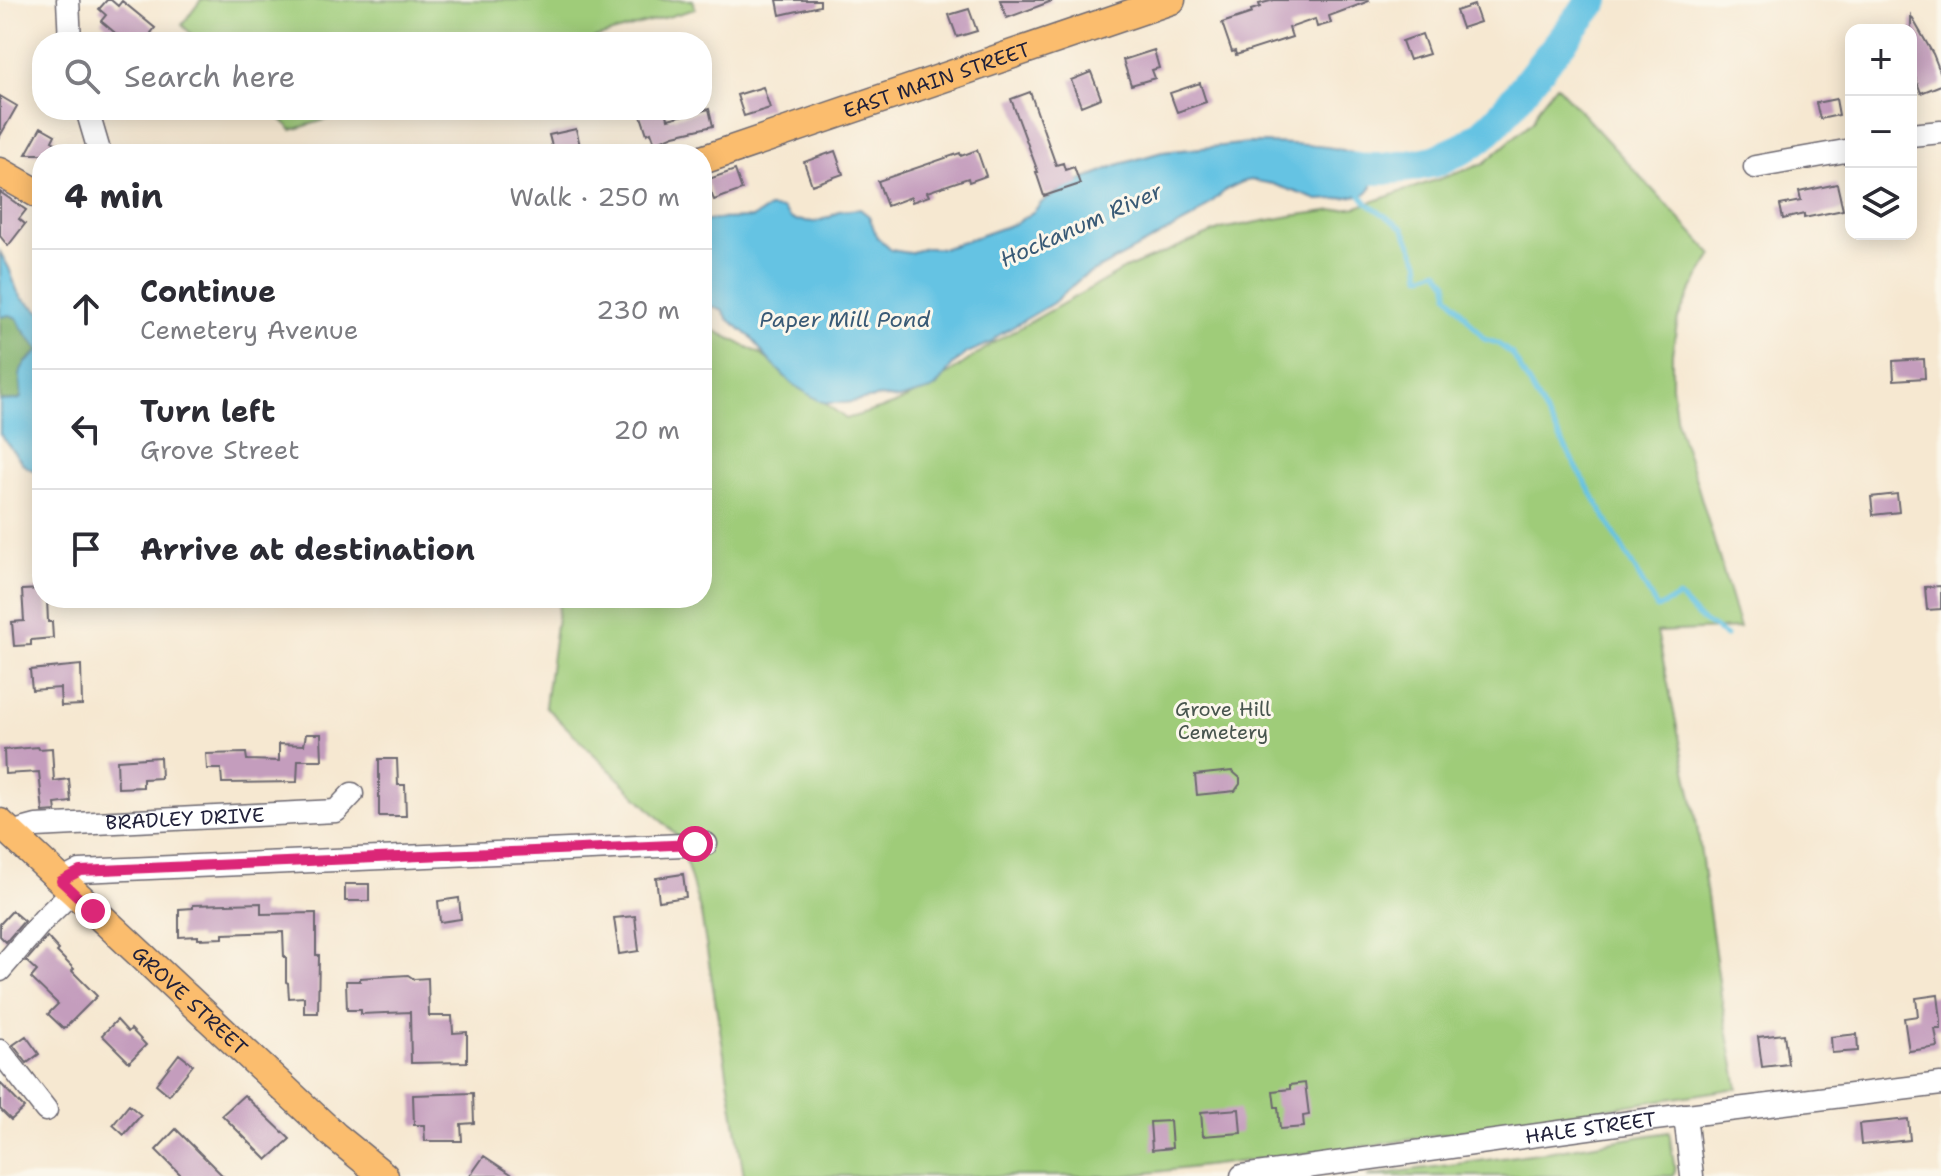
<!DOCTYPE html>
<meta charset="utf-8">
<style>
:root{--surface:#fff;--page:#f7f7f7;--text:#2b2b33;--muted:#7c7c81;--line:#e1e1e2}
body{margin:0;font-family:"Shantell Sans",sans-serif;background:var(--page);color:var(--text)}
.controls{position:absolute;right:24px;top:24px;display:grid;overflow:hidden;border-radius:16px;box-shadow:0 4px 20px #0003}
.controls button{width:72px;height:72px;display:grid;place-items:center;padding:0;border:0;border-bottom:2px solid var(--line);background:var(--surface);color:var(--text);font:40px sans-serif}
.stop{position:absolute;width:24px;height:24px;margin:-18px;border:6px solid #db2777;border-radius:50%;background:#fff}
.stop.end{background:#db2777;border-color:#fff;box-shadow:0 2px 8px #0008}
.list{margin:0;padding:0;list-style:none}
h2{display:flex;justify-content:space-between;align-items:center;height:104px;margin:0;padding:0 32px;font-size:34px}
h2 small{font-size:26px;font-weight:400;color:var(--muted)}
.list li{display:grid;grid-template-columns:52px 1fr auto;gap:24px;align-items:center;box-sizing:border-box;height:120px;padding:0 32px;border-top:2px solid var(--line)}
.list b{display:block;font-size:30px;white-space:nowrap}
.list p{margin:0;font-size:26px;white-space:nowrap;color:var(--muted)}
.list em{font-size:26px;font-style:normal;color:var(--muted)}
.icon{flex:none;width:44px;height:44px;fill:none;stroke:currentColor;stroke-width:2;stroke-linecap:round;stroke-linejoin:round}
.map{position:relative;flex:none;width:1941px;height:1176px;overflow:hidden}
.search{position:absolute;background:var(--surface);box-shadow:0 4px 20px #0003;left:32px;top:32px;width:680px;height:88px;display:flex;align-items:center;gap:20px;box-sizing:border-box;padding:0 28px;border-radius:32px;color:var(--muted);font-size:30px}
.panel{position:absolute;background:var(--surface);box-shadow:0 4px 20px #0003;left:32px;top:144px;width:680px;height:464px;border-radius:32px}
.map>svg:first-child{display:block}
.green{fill:#9fcc79;stroke:#60775a;stroke-width:2}
.forest{fill:#7fb069;stroke:#506952;stroke-width:2}
.water{fill:#65c3e3;stroke:#44728f;stroke-width:2}
.lines{fill:none;stroke-linecap:round;stroke-linejoin:round}
.stream{stroke:#65c3e3;stroke-width:5}
.river{stroke:#65c3e3;stroke-width:32}
.building{fill:#c49dbd}
.minor-casing{stroke:#6c6770;stroke-width:25}
.major-casing{stroke:#6c6770;stroke-width:31}
.minor{stroke:#fff;stroke-width:22}
.major{stroke:#fbbd6e;stroke-width:28}
.route{stroke:#db2777;stroke-width:10}
.labels{text-anchor:middle;dominant-baseline:central;stroke-width:6;stroke-linejoin:round;paint-order:stroke}
.street-label{font-size:20px;fill:#22223b;stroke:#fbf7ec}
.park-label{font-size:20px;fill:#48554e;stroke:#fbf7ec}
.water-label{font-size:22px;font-style:italic;fill:#395a76;stroke:#fbf7ec}
</style>
<div class="map">
<svg width="1941" height="1176" viewBox="0 0 1941 1176">
<rect width="100%" height="100%" fill="#fbf7ec"/>
<filter id="ink" filterUnits="userSpaceOnUse"><feTurbulence type="fractalNoise" baseFrequency=".0125" numOctaves="2"/><feDisplacementMap in="SourceGraphic" scale="16" xChannelSelector="R" yChannelSelector="G"/><feConvolveMatrix kernelMatrix="1 2 1 2 8 2 1 2 1" color-interpolation-filters="sRGB"/></filter>
<filter id="wash" filterUnits="userSpaceOnUse"><feTurbulence type="fractalNoise" baseFrequency=".006" numOctaves="4" result="noise"/><feDisplacementMap in="SourceGraphic" scale="32" xChannelSelector="R" yChannelSelector="G"/><feGaussianBlur stdDeviation="1.8" result="paint"/><feColorMatrix in="noise" values="0 0 0 0 0 0 0 0 0 0 0 0 0 0 0 0 0 1.4 0 .05"/><feComposite in="paint" operator="in"/></filter>
<g filter="url(#wash)">
<rect width="100%" height="100%" fill="#f6e8d1"/>
<!-- green -->
<path class="green" d="M201,0H693L695,9L581,42H200L182,25Z
M1556,85L1713,255L1693,287L1678,318L1672,353V386L1677,424L1695,477L1740,628L1657,632L1695,812L1722,1002L1738,1088L1369,1146L1123,1176H744L701,914L679,838L545,706L559,603L554,598H702V327L706,326L759,353L846,419L893,405L928,388L998,340L1125,269L1221,229L1291,216L1357,207L1483,164L1533,121L1538,108Z
M271,110H357L292,130Z
M1669,1132L1675,1171L1673,1176H1367L1553,1151Z"/>
<!-- forest -->
<path class="forest" d="M4,315H10L17,318L22,328L39,350C35,356 28,359 25,364C18,374 23,388 21,398L17,400L0,401V317Z"/>
<!-- water -->
<path class="water" d="M1251,143C1273,143 1345,144 1360,157C1368,164 1371,177 1372,187L1365,194L1336,199L1318,200L1273,184L1251,180L1242,182L1227,189L1193,218L1081,278L1053,303L996,337L992,342L965,354L952,366L936,387L931,390L898,399L880,397L845,403H827L820,401L792,384L765,356L752,338L728,319L723,311L711,306L702,305V222L716,219L752,218L769,208L783,209L790,218L794,220L815,222L830,217L839,211L860,209L869,216L877,237L891,250L909,253L925,248H945L1016,223L1034,211L1042,202L1065,188L1117,165L1162,152Z
M0,252L9,268L17,290L22,298L42,313V476L24,465L0,434V401L17,400L21,398C23,387 16,375 24,365C29,359 35,356 39,350L22,328L17,318L10,315L0,317Z"/>
<g class="lines">
<!-- stream -->
<path class="stream" d="M1359,192L1368,204L1403,228L1419,261L1421,276L1438,270L1448,283V294L1484,339L1497,343L1512,354L1657,608L1679,597L1698,617L1726,636"/>
<!-- river -->
<path class="river" d="M1325,168L1384,169L1410,166L1435,161L1466,147L1480,137L1499,119L1594,0"/>
</g>
<g id="blocks">
<!-- building -->
<path class="building" d="M107,0H111L118,6L122,1L155,28L151,33L161,42H126L101,21L106,15L99,9Z
M777,0H820V6L780,15Z
M1000,0H1052V1L1007,18Z
M1274,0H1368L1369,1L1329,16L1331,23L1317,27L1315,19L1289,28L1292,37L1236,55L1235,51L1232,52L1222,23L1252,13L1251,10L1260,7L1259,4Z
M1474,5L1480,22L1462,28L1456,11Z
M969,9L977,31L957,37L949,15Z
M1911,16L1933,54L1941,74V85L1921,93L1911,66Z
M1422,34L1429,54L1409,60L1402,41Z
M1154,50L1159,68L1152,70L1155,78L1131,85L1123,60Z
M1091,72L1101,98L1081,106L1071,80Z
M1200,83L1206,102L1177,112L1170,93Z
M763,87L770,108L744,116L737,95Z
M1030,92L1056,165L1063,163L1065,170L1074,167L1080,184L1044,196L1036,172H1038L1011,99Z
M0,96L17,106L0,136Z
M1836,99L1839,115L1820,119L1816,103Z
M709,109L713,126L674,135L655,143L651,132L647,134L640,113L649,110H666L668,119Z
M41,127L55,135L52,141L74,154H26Z
M576,129L582,154H554L549,135Z
M977,150L986,176L969,182L968,178L927,192L929,196L912,202L911,197L887,206L878,181L960,153L961,156Z
M835,151L843,174L812,185L804,162Z
M735,170L742,190L714,200L706,180Z
M1837,184L1843,210L1804,218V214L1783,219L1780,205L1801,201L1799,192Z
M0,192L26,210L19,219L25,224L8,246L0,236Z
M1924,359L1925,378L1894,380L1893,361Z
M1897,494L1899,512L1873,515L1871,497Z
M1941,586V609L1927,610L1925,587Z
M42,589V598H47L48,622H52L53,638L31,640V645L14,646L12,622L24,621L22,590Z
M81,665L82,705L61,706L60,688L32,690L30,670Z
M306,734H321L322,760H298L297,782L222,783L221,769H207L206,754L246,753L247,760L279,761V744L304,745Z
M38,747L39,749L52,748L54,781L69,779L71,802L55,804L56,811L43,812L39,772L5,774L4,750Z
M160,757L161,778L143,779V787L118,788L117,760Z
M379,759H397L398,785H405L406,816H379Z
M1232,771L1240,778V784L1235,791L1197,795L1195,775Z
M683,874L686,897L659,901L656,878Z
M345,884H369V901H345Z
M459,898L461,919L440,922L438,901Z
M261,903V914L316,913V955H319L318,1013H304V997L289,998L288,983L286,982V957H284L283,932L223,934V938L198,939V936L179,937V909L193,908V905Z
M12,911L24,921L6,942L0,936V924Z
M635,916L639,951L619,954L614,918Z
M47,937L59,950L57,952L74,969L72,971L97,996L64,1029L48,1014L58,1004L31,978L37,971L26,961Z
M408,975L414,979L428,978L429,1016H452L453,1033L467,1032V1062L411,1063L410,1012L361,1014V1010H347L346,981H360V978Z
M1938,995L1941,1020V1029H1935L1938,1047L1909,1051L1904,1018L1918,1016L1916,998Z
M117,1020L128,1032L131,1029L146,1045L129,1062L102,1035Z
M1784,1034L1788,1064L1762,1067L1758,1037Z
M1857,1034L1858,1051L1832,1053L1831,1037Z
M26,1036L39,1054L27,1063L13,1045Z
M179,1054L193,1065L169,1095L156,1084Z
M0,1083L24,1108L11,1120L0,1109Z
M1305,1083L1309,1115L1303,1116L1304,1127L1280,1129L1278,1107H1275L1273,1091L1290,1089V1085Z
M473,1093L474,1123L461,1124L462,1141H425L424,1125H414L413,1095Z
M244,1095L290,1139L267,1160L222,1115Z
M129,1105L141,1115L124,1135L113,1125Z
M1239,1109L1241,1133L1203,1136L1201,1112Z
M1908,1119L1910,1140L1861,1145L1859,1124Z
M1170,1121L1172,1148L1152,1150L1150,1122Z
M176,1129L223,1176H182L156,1150Z
M484,1156L514,1176H470Z"/>
</g>
</g>
<g filter="url(#ink)">
<use href="#blocks" fill-opacity="0" stroke="#6c6770" stroke-width="2"/>
<g class="lines">
<!-- minor casing -->
<g class="minor-casing">
<g id="minor">
<path d="M68,0L70,42"/>
<path d="M87,110L100,154"/>
<path d="M1911,135L1941,132"/>
<path d="M1755,167L1851,150"/>
<path id="s1" d="M10,833L36,826L336,811L352,794"/>
<path d="M61,881L80,871L706,844"/>
<path d="M0,970L44,919L72,892"/>
<path d="M0,1051L46,1110"/>
<path d="M1685,1115L1692,1176"/>
<path id="s2" d="M1242,1176L1646,1120L1941,1084"/>
</g>
</g>
<!-- major casing -->
<g class="major-casing">
<g id="major">
<path id="s3" d="M702,160L1171,0"/>
<path d="M0,172L42,196"/>
<path id="s4" d="M0,823L335,1136L384,1176"/>
</g>
</g>
<!-- minor -->
<use href="#minor" class="minor"/>
<!-- major -->
<use href="#major" class="major"/>
</g>
</g>
<g class="lines" filter="url(#ink)">
<!-- route -->
<path class="route" d="M93,911L61,881L80,871L695,844"/>
</g>
<g class="labels">
<!-- street labels -->
<g class="street-label">
<text stroke="none"><textPath href="#s3" startOffset="248">EAST MAIN STREET</textPath></text>
<text stroke="none"><textPath href="#s1" startOffset="176">BRADLEY DRIVE</textPath></text>
<text stroke="none"><textPath href="#s4" startOffset="260">GROVE STREET</textPath></text>
<text stroke="none"><textPath href="#s2" startOffset="352">HALE STREET</textPath></text>
</g>
<!-- park labels -->
<g class="park-label">
<text x="1223" y="709">Grove Hill<tspan x="1223" dy="23">Cemetery</tspan></text>
</g>
<!-- water labels -->
<g class="water-label">
<text transform="translate(1081 225) rotate(-24)">Hockanum River</text>
<text x="845" y="319">Paper Mill Pond</text>
</g>
</g>
</svg>
<div class="controls">
<button>+</button>
<button>−</button>
<button><svg class="icon" aria-label="layers" viewBox="0 0 24 24"><path d="M12 4l9 5-9 5-9-5zM3 14l9 5 9-5"/></svg></button>
</div>
<div class="stop" style="left:695px;top:844px"></div>
<div class="stop end" style="left:93px;top:911px"></div>
<div class="search"><svg class="icon" aria-label="search" viewBox="0 0 24 24"><circle cx="10" cy="10" r="6"/><path d="M15 15l6 6"/></svg>Search here</div>
<section class="panel">
<h2>4 min<small>Walk · 250 m</small></h2>
<ul class="list">
<li><svg class="icon" aria-label="ahead" viewBox="0 0 24 24"><path d="M12 20V5M6 11l6-6 6 6"/></svg><div><b>Continue</b><p>Cemetery Avenue</p></div><em>230 m</em></li>
<li><svg class="icon" aria-label="left" viewBox="0 0 24 24"><path d="M17 20v-9H6M10 6l-5 5 5 5"/></svg><div><b>Turn left</b><p>Grove Street</p></div><em>20 m</em></li>
<li><svg class="icon" aria-label="arrive" viewBox="0 0 24 24"><path d="M6 21V4h12l-3 4 3 4H6"/></svg><div><b>Arrive at destination</b></div></li>
</ul>
</section>
</div>
